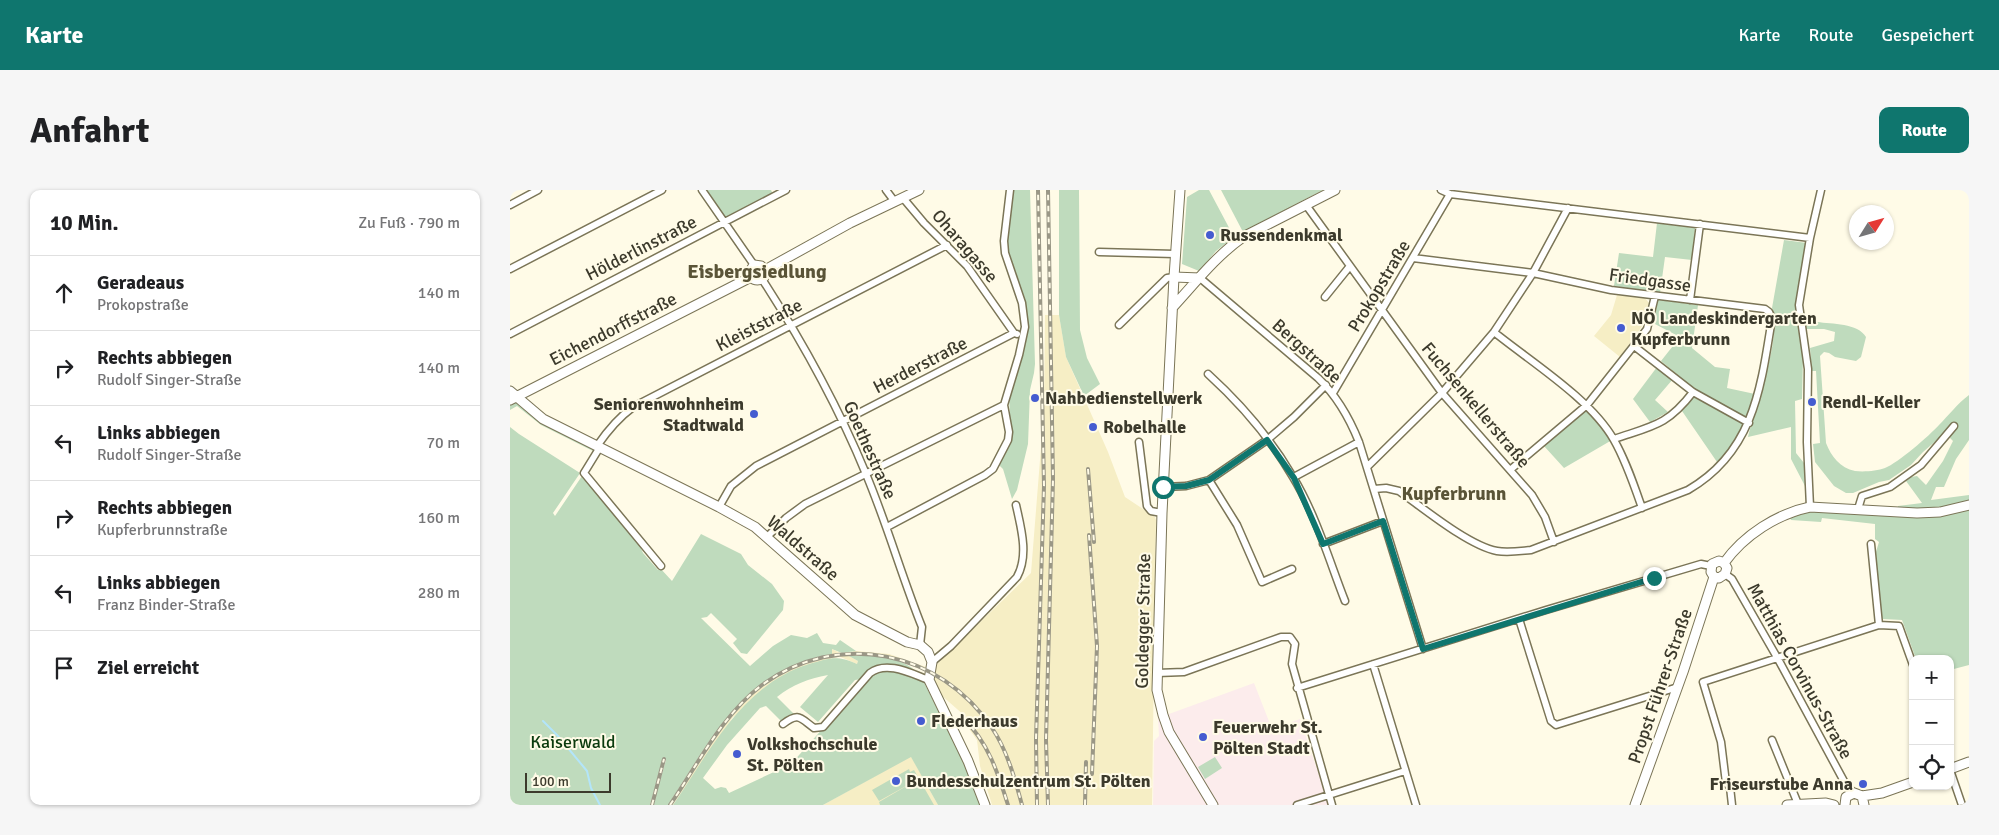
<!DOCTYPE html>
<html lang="de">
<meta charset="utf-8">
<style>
:root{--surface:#fff;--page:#f6f6f6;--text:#202124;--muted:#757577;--line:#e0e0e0;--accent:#0f766e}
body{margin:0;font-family:Signika,sans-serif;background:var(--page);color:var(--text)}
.controls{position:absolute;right:15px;bottom:15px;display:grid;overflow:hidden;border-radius:10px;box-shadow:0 1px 4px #0004}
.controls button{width:45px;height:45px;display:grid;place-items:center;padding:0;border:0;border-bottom:1px solid var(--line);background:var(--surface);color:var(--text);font:25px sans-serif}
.compass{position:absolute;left:1339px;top:15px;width:45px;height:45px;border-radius:50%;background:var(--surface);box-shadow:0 1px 4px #0004;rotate:53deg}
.scale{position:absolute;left:15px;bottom:12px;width:86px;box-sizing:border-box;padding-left:5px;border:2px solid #3c3a2c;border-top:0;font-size:14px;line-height:18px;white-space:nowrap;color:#3c3a2c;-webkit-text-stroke:4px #fffbe7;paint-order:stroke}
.stop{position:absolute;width:15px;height:15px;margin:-11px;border:4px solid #0f766e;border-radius:50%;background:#fff}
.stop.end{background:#0f766e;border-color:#fff;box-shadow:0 1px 5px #0008}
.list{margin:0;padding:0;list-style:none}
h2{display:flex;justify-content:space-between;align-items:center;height:65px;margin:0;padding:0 20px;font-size:21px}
h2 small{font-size:16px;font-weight:400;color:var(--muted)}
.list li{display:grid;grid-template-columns:32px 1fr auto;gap:15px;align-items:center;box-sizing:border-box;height:75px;padding:0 20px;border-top:1px solid var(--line)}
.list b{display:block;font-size:19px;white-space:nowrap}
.list p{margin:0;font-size:16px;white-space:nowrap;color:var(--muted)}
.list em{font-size:16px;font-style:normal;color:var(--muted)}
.icon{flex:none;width:28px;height:28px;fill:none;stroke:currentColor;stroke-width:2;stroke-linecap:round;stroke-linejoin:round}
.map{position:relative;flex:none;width:1459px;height:615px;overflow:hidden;border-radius:10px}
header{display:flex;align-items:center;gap:30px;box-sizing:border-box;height:70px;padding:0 25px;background:var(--accent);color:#fff}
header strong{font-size:24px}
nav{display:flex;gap:28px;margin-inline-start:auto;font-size:18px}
.intro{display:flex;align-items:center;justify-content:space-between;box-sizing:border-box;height:120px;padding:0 30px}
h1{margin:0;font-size:35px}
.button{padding:12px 22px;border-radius:10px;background:var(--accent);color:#fff;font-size:18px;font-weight:700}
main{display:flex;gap:30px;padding:0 30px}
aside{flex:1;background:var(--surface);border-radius:10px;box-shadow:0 1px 4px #0004}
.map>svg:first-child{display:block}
.commercial{fill:#fcecec}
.built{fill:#f6eec5}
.green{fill:#bfdbbd}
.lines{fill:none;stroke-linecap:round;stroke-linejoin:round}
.stream{stroke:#b3e5fa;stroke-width:2}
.minor-casing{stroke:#7b7557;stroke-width:9}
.tertiary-casing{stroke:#7b7557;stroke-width:11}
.secondary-casing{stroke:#7b7557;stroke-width:11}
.minor{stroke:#fff;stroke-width:6}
.tertiary{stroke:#fff;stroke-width:9}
.secondary{stroke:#fff;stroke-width:9}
.rail-casing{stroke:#9a9786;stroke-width:4}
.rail{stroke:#fffbe7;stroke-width:2;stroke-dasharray:5.5;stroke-linecap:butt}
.route{stroke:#0f766e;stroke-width:6}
.poi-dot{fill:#455cd0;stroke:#fffbe7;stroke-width:2}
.labels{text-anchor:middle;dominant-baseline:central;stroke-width:4;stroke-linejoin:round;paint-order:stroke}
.poi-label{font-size:18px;font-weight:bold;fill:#3c3a2c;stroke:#fffbe7;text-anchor:start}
.street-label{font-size:18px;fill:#3c3a2c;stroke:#fffbe7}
.park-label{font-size:18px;fill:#0a3a0d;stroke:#fffbe7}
.neighbourhood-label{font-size:19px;font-weight:bold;fill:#5a5437;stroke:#fffbe7}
.quarter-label{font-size:20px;font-weight:bold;fill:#5a5437;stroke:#fffbe7}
</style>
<header>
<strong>Karte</strong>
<nav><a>Karte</a><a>Route</a><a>Gespeichert</a></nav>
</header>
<div class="intro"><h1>Anfahrt</h1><a class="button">Route</a></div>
<main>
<aside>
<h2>10 Min.<small>Zu Fuß · 790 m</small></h2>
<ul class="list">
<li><svg class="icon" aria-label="ahead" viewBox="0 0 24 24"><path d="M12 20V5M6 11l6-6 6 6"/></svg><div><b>Geradeaus</b><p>Prokopstraße</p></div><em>140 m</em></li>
<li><svg class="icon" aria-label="right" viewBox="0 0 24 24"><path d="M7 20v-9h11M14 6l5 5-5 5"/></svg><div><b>Rechts abbiegen</b><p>Rudolf Singer-Straße</p></div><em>140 m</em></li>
<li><svg class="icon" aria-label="left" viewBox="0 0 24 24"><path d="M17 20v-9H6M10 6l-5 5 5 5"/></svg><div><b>Links abbiegen</b><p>Rudolf Singer-Straße</p></div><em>70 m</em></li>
<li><svg class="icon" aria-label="right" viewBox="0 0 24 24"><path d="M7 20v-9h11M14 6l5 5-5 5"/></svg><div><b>Rechts abbiegen</b><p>Kupferbrunnstraße</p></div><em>160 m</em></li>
<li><svg class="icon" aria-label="left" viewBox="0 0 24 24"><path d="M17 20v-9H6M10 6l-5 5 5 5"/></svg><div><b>Links abbiegen</b><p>Franz Binder-Straße</p></div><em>280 m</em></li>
<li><svg class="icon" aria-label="arrive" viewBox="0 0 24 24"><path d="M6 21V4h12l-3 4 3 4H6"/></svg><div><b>Ziel erreicht</b></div></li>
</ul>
</aside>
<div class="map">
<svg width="1459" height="615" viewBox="0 0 1459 615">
<rect width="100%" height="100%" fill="#fffbe7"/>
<!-- commercial -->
<path class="commercial" d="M744,493L762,539L790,529L819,615H643L644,551L649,546L648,528Z"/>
<!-- built -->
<path class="built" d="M1107,105L1135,108L1139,113L1133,135L1110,167L1084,146L1101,125Z
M535,125H549L556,167L598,262L615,307L645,327L646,330L642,615H482L470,576L467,550L452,529L455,526L431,505L425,491V482L427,474L521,383L534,220Z
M322,459L334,465L332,463L346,461L379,464L416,477V481L389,471L354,466H339L348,471L347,474L326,465L328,467L297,475L223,527L163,615H158L219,524L241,501L268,482L295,470L321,464Z
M401,566L428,615H313Z"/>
<!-- green -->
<path class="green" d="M197,0H261L263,4L216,28Z
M502,0H520L525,174L524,183L520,200L518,254L507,300L502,309L493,279L488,274L501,245L499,207L517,138L496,63V50Z
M549,0H569L570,140L577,168L590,194L574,206L556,167L549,125Z
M689,0H699L724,47L706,61L689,81L672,74L677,7Z
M711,0H813L733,42Z
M1147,33L1185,38L1182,70L1155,67L1150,103L1104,96L1109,63L1143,67Z
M1274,50L1297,53L1285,118L1293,167L1292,209L1285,211L1286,263L1294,273L1295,296L1281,269V237L1238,247C1246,214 1272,149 1262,118Z
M1148,110L1188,115L1182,158L1205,177L1220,179L1217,198L1245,204L1237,228L1186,200L1151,171L1170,147L1143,133Z
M1307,132C1322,134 1348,133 1356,147L1351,167L1346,171L1325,167L1319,163L1314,162L1310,166L1316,253C1321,266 1330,278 1345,281C1354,282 1367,281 1375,278C1388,273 1419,246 1429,235C1439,225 1447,214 1459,205V250L1446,269L1434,297H1426L1421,310L1459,305V312L1429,319H1388V316L1412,313L1396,291L1401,287L1407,286L1416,295L1433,271L1443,251L1435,243L1413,262L1401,275L1379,290L1369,292L1343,303H1336L1324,296L1305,272L1303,254L1310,253L1306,181H1302L1300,158L1324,151L1325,142L1314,139H1296L1295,133Z
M1147,177L1163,189L1145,210L1158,222L1140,232L1123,209Z
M1183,207L1234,234L1222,257L1207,272L1172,221Z
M6,211L84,258L85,261L43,323L45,326L72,286L129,354L133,363L148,380L150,378L162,391L191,344L231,364L238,375L262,394L274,411L273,420L237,464L231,463L223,453L227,449L201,423L197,427L191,428L240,476L263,456L281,445L297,448L307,443L313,453L326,455L330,450L346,461L332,463L322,459V464C235,479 202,548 158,615H143L156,570L153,568L140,615H0V237L9,244L70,283L83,261L31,235L7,216L0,220V213Z
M1074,222H1080L1102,250L1054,278L1034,256Z
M1459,319V475L1440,480V469H1406L1392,430L1373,429L1371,426L1365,365L1369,352L1365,349V334L1312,328L1311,332L1281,330L1280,328L1301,321Z
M339,466C362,465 390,466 407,482C395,478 372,471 361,480C354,486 356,489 345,490L308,532L290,517L318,485C298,489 283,494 267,507L284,524L272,532L256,516L250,518L217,555L193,588L205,599L211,597L216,598L219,603L281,574L358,488C374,474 397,482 414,492L458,582L470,615H428L401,567L313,615H163C200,561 232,495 299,474C321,468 326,465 347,474L348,471Z
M705,567L712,578L695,589L688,577Z
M399,579L400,582L404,580L424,615H370L369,612L405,591L369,611L362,600Z"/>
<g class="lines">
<!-- stream -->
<path class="stream" d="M33,531L48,546L77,581L81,598L90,615"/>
<!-- minor casing -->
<g class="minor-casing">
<path id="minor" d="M192,0L244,75
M376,0L385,12
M931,0L940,4L1300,48
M393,8L414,33L457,76L504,143L507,144
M0,15L28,0
M796,15L932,203L1022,305L1035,327L1044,352
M589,62L665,64
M0,79L152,0
M690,88L808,188C827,206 839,227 849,252L913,459
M252,89C292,151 328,216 356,284C377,334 392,387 412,437L410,455
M815,107L840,76
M1180,110L1190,34
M609,135L657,88L664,87
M984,142C1021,172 1081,209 1104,250C1116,271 1124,295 1132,318
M0,144L276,0
M1124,156L1183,202L1239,233
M698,184C731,214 761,249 783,287C806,325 819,370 835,411
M823,203L940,4
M1104,249C1142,236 1157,236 1183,202
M629,252L637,316L641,321L652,323
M87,256C98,240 108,228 123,217L437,55
M90,257L74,283L151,376
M857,277L932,203L984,142L1023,83L1058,18
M1000,280L1077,215L1137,139L1145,106
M784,287L849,252
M699,290L727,335L752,392L782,379
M653,297L676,296L699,290L757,250L784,227L816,195
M864,299L876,298L889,301C913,318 959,356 987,361C998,363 1010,361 1021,360L1178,300C1244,262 1251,197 1262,128L1259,122L1255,119L1101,100L1023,83L903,68
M209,317L221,296L246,276L504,143
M1300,317L1297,252L1298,179L1289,115L1300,48L1311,0
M1348,319L1352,306L1380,297L1411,275L1444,236
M377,337L475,285L483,279L498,250L499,242L494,215L509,165L515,137L512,113L495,63L494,51L500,0
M257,347L276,328L295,314L494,215
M813,354L873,331
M1361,354L1369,435
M1215,384L1222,389L1268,469L1336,595L1344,603
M1009,429L1041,531L1046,535L1168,497
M422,472L441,456L507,387C519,365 511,338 506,315
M863,474L906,615
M647,483L674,482L771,447H780L785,454L782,474L822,615
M787,498L1036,420L1191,374L1201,376
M273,534C289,522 290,528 304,538L313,537L360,483C377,470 402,484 419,490
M1262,550L1288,614
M1440,580L1452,615
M787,615L895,581
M1222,615L1220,597L1216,593L1211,552L1193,492L1369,435L1389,436L1403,475"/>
</g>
<!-- tertiary casing -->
<g class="tertiary-casing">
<path id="tertiary" d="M255,80L340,33L409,0
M241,87L240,81L244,75L251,76L255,80
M241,87C245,91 250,91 254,87L255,80
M664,87L670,0
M0,201L33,229L209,317L245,337L345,425L397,452L410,455L418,462L422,472L419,490L458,571L475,615
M0,210L241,87
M1214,373C1234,345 1267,324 1300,317L1407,323L1430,322L1459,315
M1204,387L1201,382L1202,374L1209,371L1214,373
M1204,387L1209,388L1215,384L1217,378L1214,373
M1125,615L1173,482L1204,387"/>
</g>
<!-- secondary casing -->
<g class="secondary-casing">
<path id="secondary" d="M690,88L664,87L652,323L647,500L653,525L659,542L703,615
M662,118C685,93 706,66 733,47L825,0
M1440,579L1459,572
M1352,606L1372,603L1403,592
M1277,615L1316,613L1324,615
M1335,615L1336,607L1344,603L1352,606L1354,615"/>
</g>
<!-- minor -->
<use href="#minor" class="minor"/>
<!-- tertiary -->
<use href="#tertiary" class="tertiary"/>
<!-- secondary -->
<use href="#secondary" class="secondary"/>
<!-- rail casing -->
<g class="rail-casing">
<path id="rail" d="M578,279L584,352
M579,345L587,456L582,584
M453,528C478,552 488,583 498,615
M142,615L154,569
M160,615C188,574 212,525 252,495C329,439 430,461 482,538C497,560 505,589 512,615
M527,615L526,549L534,296L528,0
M538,615L536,550L543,289L538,0
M575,615L576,572"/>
</g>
<!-- rail -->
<use href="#rail" class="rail"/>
</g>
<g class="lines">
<!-- route -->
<path class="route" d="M653,297L676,296L699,290L757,250L784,288L813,354L873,331L913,459L1144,388"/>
</g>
<!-- markers -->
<g class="poi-dot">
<circle cx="700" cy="45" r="5"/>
<circle cx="1111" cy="138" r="5"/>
<circle cx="525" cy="208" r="5"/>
<circle cx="1302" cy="212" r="5"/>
<circle cx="244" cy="224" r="5"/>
<circle cx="583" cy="237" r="5"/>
<circle cx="411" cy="531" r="5"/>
<circle cx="693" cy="547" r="5"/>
<circle cx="227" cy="564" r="5"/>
<circle cx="386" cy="591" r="5"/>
<circle cx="1353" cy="594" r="5"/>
</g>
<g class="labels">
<!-- poi labels -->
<g class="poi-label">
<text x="710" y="45">Russendenkmal</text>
<text x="1121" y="128">NÖ Landeskindergarten<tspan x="1121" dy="21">Kupferbrunn</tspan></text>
<text x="535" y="208">Nahbedienstellwerk</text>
<text x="1312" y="212">Rendl-Keller</text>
<text x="234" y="214" text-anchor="end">Seniorenwohnheim<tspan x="234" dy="21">Stadtwald</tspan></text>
<text x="593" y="237">Robelhalle</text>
<text x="421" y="531">Flederhaus</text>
<text x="703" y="537">Feuerwehr St.<tspan x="703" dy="21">Pölten Stadt</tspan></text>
<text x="237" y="554">Volkshochschule<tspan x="237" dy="21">St. Pölten</tspan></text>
<text x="396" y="591">Bundesschulzentrum St. Pölten</text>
<text x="1343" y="594" text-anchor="end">Friseurstube Anna</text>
</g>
<!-- street labels -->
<g class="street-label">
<text transform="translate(455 56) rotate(49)">Oharagasse</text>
<text transform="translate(131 58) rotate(-27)">Hölderlinstraße</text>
<text transform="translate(1140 90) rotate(8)">Friedgasse</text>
<text transform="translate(869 96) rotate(-59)">Prokopstraße</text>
<text transform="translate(249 135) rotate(-27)">Kleiststraße</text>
<text transform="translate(103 139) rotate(-27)">Eichendorffstraße</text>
<text transform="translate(797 161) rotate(42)">Bergstraße</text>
<text transform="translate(410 175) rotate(-27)">Herderstraße</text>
<text transform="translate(966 215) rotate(50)">Fuchsenkellerstraße</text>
<text transform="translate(360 260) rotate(66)">Goethestraße</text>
<text transform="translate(293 358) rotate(41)">Waldstraße</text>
<text transform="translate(633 431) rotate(-89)">Goldegger Straße</text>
<text transform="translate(1290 481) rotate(61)">Matthias Corvinus-Straße</text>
<text transform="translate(1150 496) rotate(-71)">Propst Führer-Straße</text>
</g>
<!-- park labels -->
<g class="park-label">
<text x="63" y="552">Kaiserwald</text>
</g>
<!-- neighbourhood labels -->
<g class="neighbourhood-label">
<text x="944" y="304">Kupferbrunn</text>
</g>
<!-- quarter labels -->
<g class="quarter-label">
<text x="247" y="81">Eisbergsiedlung</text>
</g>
</g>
</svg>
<div class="controls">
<button>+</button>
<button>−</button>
<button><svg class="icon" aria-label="locate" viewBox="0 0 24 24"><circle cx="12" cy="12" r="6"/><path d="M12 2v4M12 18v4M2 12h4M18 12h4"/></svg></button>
</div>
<svg class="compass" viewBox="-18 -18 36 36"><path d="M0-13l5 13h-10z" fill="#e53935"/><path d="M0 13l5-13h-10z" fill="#757577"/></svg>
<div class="scale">100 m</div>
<div class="stop" style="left:653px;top:297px"></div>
<div class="stop end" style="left:1144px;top:388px"></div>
</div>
</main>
